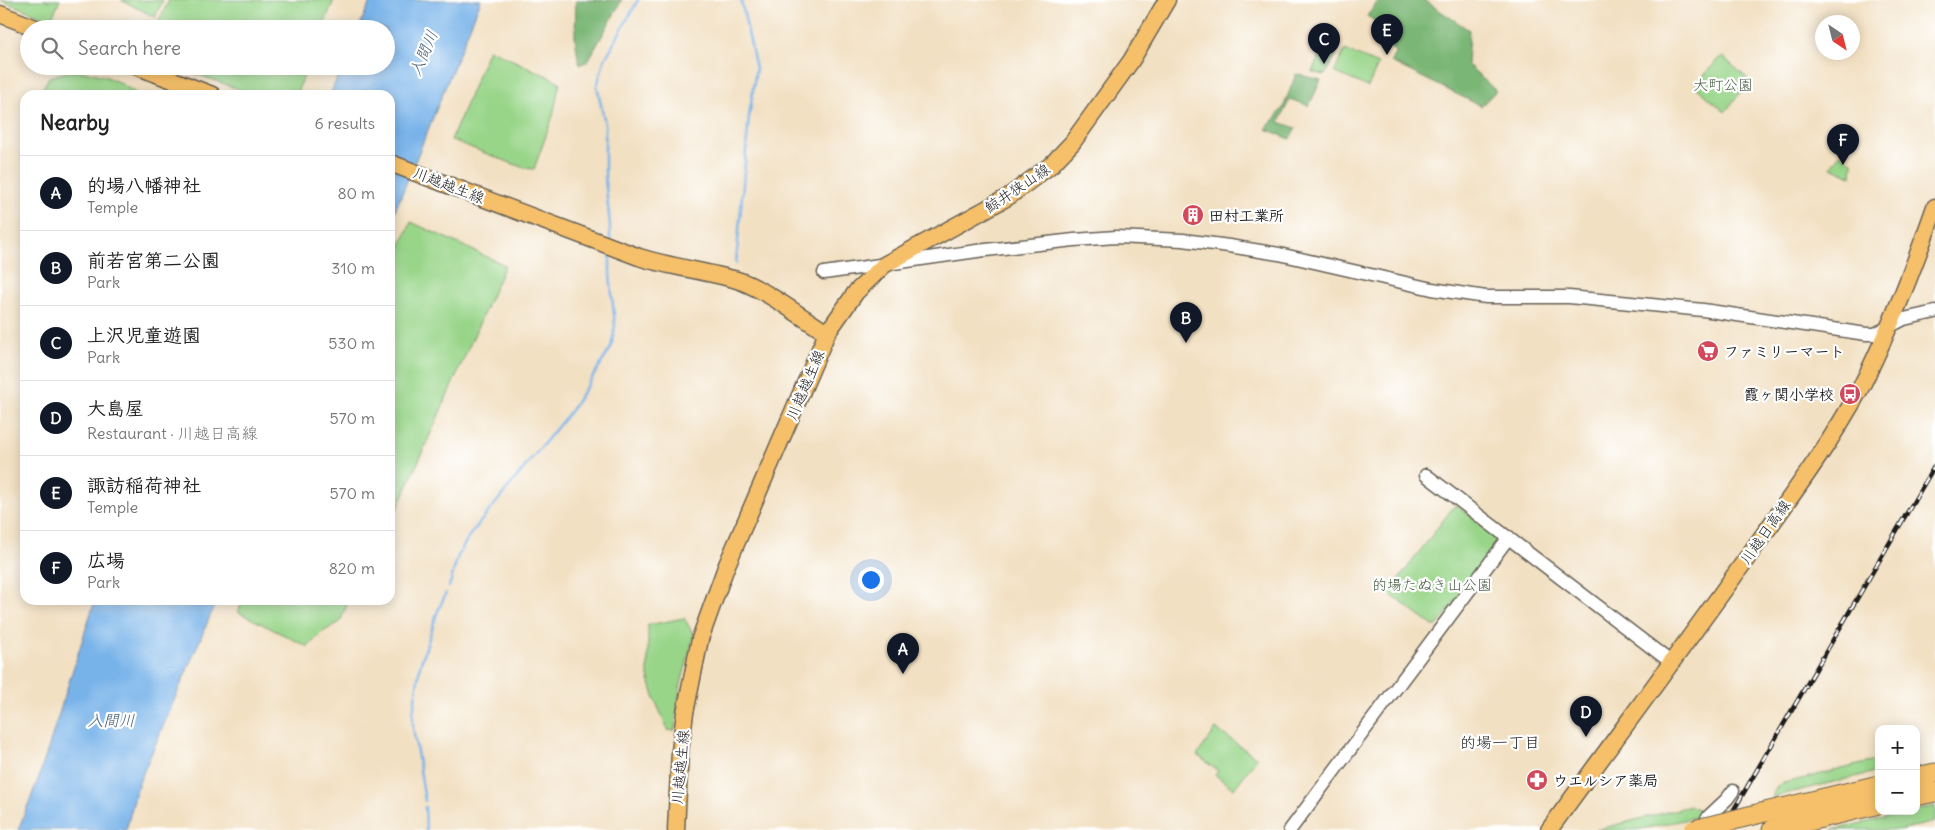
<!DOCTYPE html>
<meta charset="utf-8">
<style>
:root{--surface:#fff;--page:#f2f2f2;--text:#222;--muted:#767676;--line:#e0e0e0;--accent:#111827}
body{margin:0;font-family:Delius,"Klee One",sans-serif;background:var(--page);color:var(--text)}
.controls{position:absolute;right:15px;bottom:15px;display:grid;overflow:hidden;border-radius:10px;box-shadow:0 2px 12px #0003}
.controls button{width:45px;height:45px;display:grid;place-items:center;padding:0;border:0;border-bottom:1px solid var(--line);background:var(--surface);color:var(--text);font:25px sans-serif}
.compass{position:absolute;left:1815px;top:15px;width:45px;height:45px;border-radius:50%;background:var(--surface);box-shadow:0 2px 12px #0003;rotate:145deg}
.you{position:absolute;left:870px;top:579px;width:18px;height:18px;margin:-12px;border:4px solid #fff;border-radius:50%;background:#1a73e8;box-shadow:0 0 0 8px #1a73e833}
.badge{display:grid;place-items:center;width:32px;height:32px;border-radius:50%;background:var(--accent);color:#fff;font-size:16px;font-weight:700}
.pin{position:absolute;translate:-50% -41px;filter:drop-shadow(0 1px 2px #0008)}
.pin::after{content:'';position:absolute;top:26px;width:18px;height:15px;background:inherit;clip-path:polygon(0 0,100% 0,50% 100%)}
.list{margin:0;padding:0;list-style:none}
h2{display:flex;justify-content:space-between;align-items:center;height:65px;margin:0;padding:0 20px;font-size:21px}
h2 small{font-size:16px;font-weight:400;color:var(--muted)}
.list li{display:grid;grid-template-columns:32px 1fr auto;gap:15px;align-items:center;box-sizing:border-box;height:75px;padding:0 20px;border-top:1px solid var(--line)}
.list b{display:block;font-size:19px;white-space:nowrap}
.list p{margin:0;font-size:16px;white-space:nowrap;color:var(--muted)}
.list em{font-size:16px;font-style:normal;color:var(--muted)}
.icon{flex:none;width:28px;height:28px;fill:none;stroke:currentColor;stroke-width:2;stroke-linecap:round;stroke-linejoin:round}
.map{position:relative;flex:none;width:1935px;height:830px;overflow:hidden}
.search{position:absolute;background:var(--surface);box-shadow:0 2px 12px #0003;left:20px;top:20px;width:375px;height:55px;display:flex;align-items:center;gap:12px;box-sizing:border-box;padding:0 18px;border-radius:28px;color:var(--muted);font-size:19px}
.panel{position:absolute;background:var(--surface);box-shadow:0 2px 12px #0003;left:20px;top:90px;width:375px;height:515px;border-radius:15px}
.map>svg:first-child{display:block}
.green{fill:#99d589;stroke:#5a7852}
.forest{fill:#7ab675;stroke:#4b6948}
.water{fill:#77b2e9;stroke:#4a6782}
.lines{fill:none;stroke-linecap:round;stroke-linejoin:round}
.stream{stroke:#77b2e9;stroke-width:2.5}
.minor-casing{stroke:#676156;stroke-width:15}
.major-casing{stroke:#676156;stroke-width:19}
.highway-casing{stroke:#676156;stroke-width:21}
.minor{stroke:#fff;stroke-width:12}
.major{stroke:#f6c06b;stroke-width:16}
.highway{stroke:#f6c06b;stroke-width:19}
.rail-casing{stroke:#1c1c1c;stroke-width:4.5}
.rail{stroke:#fff;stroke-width:2.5;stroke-dasharray:8;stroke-linecap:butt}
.highway-bridge-casing{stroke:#676156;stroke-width:21;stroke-linecap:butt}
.highway-bridge{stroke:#f6c06b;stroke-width:19}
.labels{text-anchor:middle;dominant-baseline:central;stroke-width:4.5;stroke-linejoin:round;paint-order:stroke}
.park-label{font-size:15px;fill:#485d42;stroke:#fff}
.street-label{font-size:15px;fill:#1c1c1c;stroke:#fff}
.poi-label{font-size:15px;font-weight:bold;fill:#1c1c1c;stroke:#fff;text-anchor:start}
.water-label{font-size:16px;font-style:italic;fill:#456078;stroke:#fff}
.neighbourhood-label{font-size:16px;fill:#1c1c1c;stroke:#fff}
</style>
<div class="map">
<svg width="1935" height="830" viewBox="0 0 1935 830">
<rect width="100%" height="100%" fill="#fff"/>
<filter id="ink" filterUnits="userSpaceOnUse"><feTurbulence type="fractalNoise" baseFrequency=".02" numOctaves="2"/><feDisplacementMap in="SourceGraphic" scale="10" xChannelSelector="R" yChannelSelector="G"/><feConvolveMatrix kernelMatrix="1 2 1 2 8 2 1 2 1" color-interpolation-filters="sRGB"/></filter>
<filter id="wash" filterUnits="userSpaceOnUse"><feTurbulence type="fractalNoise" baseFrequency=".0096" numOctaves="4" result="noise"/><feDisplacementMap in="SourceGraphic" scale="20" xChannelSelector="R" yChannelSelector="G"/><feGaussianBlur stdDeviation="1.12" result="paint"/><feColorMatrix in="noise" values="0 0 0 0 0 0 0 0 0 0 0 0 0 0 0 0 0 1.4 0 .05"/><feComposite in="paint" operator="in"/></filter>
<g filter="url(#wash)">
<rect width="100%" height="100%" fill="#f2e0c2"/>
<!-- green -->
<path class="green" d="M0,0H60L51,20Z
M121,0H163L155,17Z
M169,0H334L322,29H155Z
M489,49L560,82L553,116L534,169L524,168L451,140Z
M1345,50L1378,64L1368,87L1334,72Z
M1321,51L1336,55L1325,75L1312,72Z
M1723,57L1748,79V83L1725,112L1695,86L1719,58Z
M174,66H308L296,95H255Z
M71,71C100,72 115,78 138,95H39L49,77Z
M1840,153L1853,163L1852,176L1831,167Z
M411,222L505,265L396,512L390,513V269Z
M1454,506H1458L1499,537V543L1437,626H1433L1391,595L1389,592Z
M243,600H349L340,622L321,633L308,647L238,612Z
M684,618L694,635L680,688L675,728L674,731L668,730L655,700L648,676V625Z
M1216,729L1257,758L1234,789L1215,775L1218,771L1197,755Z
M1879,760V771L1772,797L1776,787L1780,784Z
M1690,806L1698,809L1702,816L1637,830H1596Z
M1935,806V822L1900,830H1833Z"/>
<!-- forest -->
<path class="forest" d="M576,0H622L588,61L579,65L575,38Z
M1379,0H1424L1469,30L1467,64L1496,91L1481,106L1391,62L1397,52L1380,42L1388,29L1367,16Z
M1296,74L1321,80L1309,106L1290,99L1279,122L1296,128L1290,139L1266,129L1283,108Z"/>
<!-- water -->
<path class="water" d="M371,0H481L390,223V95H330L342,66H386V29H358Z
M95,600H217L138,785L126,830H18L39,777Z"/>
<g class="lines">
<!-- stream -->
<path class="stream" d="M610,240V225L605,178V124L597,86L604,61L638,0
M736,263L749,117L756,69L741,0
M449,587L458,556L469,536L572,409L611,348L615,326L610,274V253
M425,801L413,727V713L420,666L437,613L446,593
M425,807L426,830"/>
</g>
</g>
<g filter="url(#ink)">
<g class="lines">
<!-- minor casing -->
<g class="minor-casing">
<path id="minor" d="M824,273L977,251L1074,240L1116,237L1183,240L1229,246L1279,254L1432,289L1486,297H1569L1703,310L1866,334H1875L1904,319L1935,312
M1426,475L1672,663
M1290,830L1509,537
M1700,830L1709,816L1727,799L1733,791"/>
</g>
<!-- major casing -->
<g class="major-casing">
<path id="major" d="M0,14L38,29
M136,66L212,95
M390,163L639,257C671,267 705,271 737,280C764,288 802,318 827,333L726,567L700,639L685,713L680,751L676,830
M827,333L856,292L884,265L1008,197L1051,165L1072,143L1131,61L1167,0
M1549,830C1615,739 1682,649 1747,558C1786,503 1828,448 1860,389C1890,330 1913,270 1935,207"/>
</g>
<!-- highway casing -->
<g class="highway-casing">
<path id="highway" d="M1916,777L1935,773
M1916,796L1935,792
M1757,814L1879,785
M1772,830L1879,804"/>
</g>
<!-- minor -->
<use href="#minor" class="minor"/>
<!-- major -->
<use href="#major" class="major"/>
<!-- highway -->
<use href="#highway" class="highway"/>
<!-- rail casing -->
<g class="rail-casing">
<path id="rail" d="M1722,830L1935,465"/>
</g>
<!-- rail -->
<use href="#rail" class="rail"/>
<!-- highway-bridge casing -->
<g class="highway-bridge-casing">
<path id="highway-bridge" d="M1694,830L1757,814"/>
</g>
<!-- highway-bridge -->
<use href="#highway-bridge" class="highway-bridge"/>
</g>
</g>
<!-- icons -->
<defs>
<g id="building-disc" transform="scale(1.125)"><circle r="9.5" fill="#d1495b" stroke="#fff"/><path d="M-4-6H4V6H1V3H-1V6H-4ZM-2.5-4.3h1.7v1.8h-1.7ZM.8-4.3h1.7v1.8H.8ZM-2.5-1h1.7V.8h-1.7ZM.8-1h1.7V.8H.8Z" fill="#fff"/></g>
<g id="supermarket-disc" transform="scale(1.125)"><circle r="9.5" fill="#d1495b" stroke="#fff"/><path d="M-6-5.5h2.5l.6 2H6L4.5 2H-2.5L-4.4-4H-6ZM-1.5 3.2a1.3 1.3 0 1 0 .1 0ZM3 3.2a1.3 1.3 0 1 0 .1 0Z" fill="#fff"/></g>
<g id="bus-disc" transform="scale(1.125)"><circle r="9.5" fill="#d1495b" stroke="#fff"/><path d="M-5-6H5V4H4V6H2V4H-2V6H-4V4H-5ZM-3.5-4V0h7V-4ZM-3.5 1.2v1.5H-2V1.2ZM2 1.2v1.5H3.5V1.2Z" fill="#fff"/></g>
<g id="pharmacy-disc" transform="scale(1.125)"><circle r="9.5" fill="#d1495b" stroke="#fff"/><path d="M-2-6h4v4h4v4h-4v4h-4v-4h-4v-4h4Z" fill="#fff"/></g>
</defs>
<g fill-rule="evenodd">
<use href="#building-disc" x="1193" y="215"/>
<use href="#supermarket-disc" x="1708" y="351"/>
<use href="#bus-disc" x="1850" y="394"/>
<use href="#pharmacy-disc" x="1537" y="780"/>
</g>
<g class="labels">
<!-- park labels -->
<g class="park-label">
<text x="1723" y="84">大町公園</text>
<text x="1432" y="584">的場たぬき山公園</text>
</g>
<!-- street labels -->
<g class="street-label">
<text transform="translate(449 185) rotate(21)">川越越生線</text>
<text transform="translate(1017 188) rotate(-34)">鯨井狭山線</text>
<text transform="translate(805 385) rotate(-67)">川越越生線</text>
<text transform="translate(1765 532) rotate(-55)">川越日高線</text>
<text transform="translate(680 767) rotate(-85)">川越越生線</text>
</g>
<!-- poi labels -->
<g class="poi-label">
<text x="1209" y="215">田村工業所</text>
<text x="1724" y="351">ファミリーマート</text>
<text x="1834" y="394" text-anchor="end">霞ヶ関小学校</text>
<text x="1553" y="780">ウエルシア薬局</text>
</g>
<!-- water labels -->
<g class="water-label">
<text transform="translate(423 53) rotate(-67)">入間川</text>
<text x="111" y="720">入間川</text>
</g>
<!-- neighbourhood labels -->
<g class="neighbourhood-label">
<text x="1500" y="742">的場一丁目</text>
</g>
</g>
</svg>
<div class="controls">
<button>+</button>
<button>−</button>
</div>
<svg class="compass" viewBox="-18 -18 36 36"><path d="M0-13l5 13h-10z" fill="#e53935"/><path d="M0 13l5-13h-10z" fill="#767676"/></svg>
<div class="you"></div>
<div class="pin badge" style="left:903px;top:674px">A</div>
<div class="pin badge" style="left:1186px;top:343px">B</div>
<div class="pin badge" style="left:1324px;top:64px">C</div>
<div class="pin badge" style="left:1586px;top:737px">D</div>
<div class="pin badge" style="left:1387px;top:55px">E</div>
<div class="pin badge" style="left:1843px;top:165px">F</div>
<div class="search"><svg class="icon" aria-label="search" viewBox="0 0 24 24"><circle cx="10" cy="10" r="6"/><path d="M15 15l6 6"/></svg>Search here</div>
<section class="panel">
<h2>Nearby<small>6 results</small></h2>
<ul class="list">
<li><span class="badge">A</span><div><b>的場八幡神社</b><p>Temple</p></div><em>80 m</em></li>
<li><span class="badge">B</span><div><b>前若宮第二公園</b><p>Park</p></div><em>310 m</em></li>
<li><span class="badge">C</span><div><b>上沢児童遊園</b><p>Park</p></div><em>530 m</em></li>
<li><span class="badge">D</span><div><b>大島屋</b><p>Restaurant · 川越日高線</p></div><em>570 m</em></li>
<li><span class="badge">E</span><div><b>諏訪稲荷神社</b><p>Temple</p></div><em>570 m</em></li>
<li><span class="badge">F</span><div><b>広場</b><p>Park</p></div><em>820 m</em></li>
</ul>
</section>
</div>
